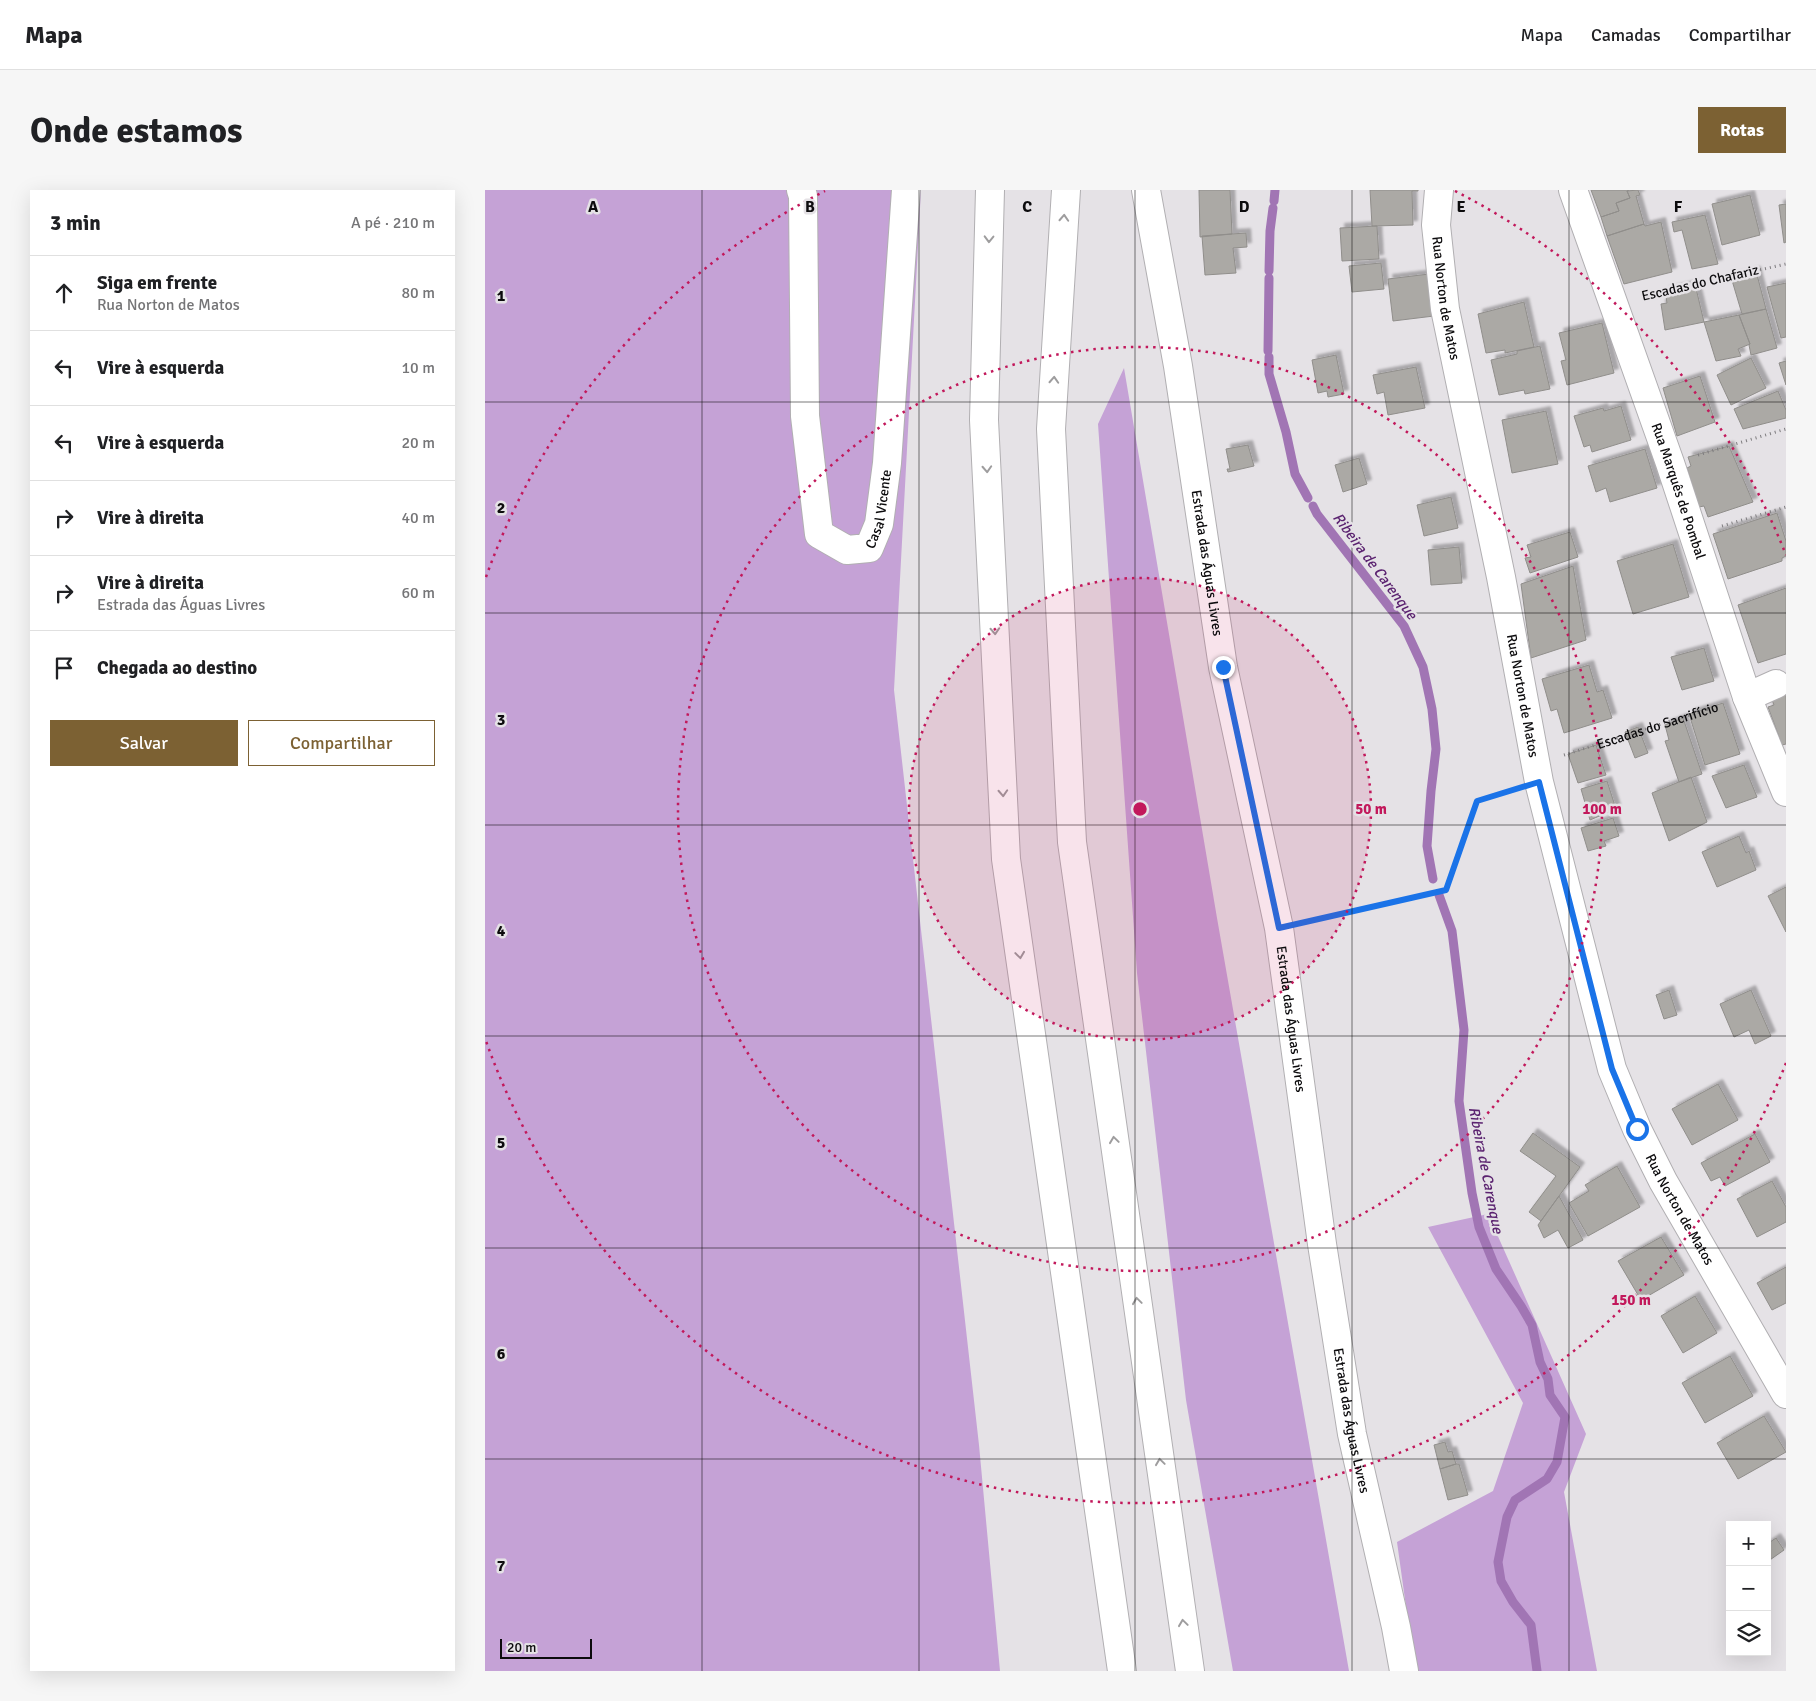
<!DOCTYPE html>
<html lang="pt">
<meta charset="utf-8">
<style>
:root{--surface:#fff;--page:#f6f6f6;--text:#202124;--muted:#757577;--line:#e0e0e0;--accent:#7c6133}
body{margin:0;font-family:Signika,sans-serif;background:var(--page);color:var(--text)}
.controls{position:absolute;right:15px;bottom:15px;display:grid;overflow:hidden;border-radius:0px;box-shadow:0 5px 20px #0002}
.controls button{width:45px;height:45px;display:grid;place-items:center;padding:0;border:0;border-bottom:1px solid var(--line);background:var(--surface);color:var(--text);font:25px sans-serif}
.scale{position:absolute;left:15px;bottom:12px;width:92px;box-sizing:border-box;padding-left:5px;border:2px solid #0c0b0d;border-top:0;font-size:14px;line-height:18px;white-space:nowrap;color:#0c0b0d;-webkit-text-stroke:4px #e5e2e6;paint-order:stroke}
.stop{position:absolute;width:15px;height:15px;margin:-11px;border:4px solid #1a73e8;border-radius:50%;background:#fff}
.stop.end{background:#1a73e8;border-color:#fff;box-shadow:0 1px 5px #0008}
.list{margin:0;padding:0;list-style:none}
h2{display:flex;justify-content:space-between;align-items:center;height:65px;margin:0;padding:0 20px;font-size:21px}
h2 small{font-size:16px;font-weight:400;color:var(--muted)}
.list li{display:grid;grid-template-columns:32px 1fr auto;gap:15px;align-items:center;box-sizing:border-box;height:75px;padding:0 20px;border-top:1px solid var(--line)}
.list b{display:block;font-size:19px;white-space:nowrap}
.list p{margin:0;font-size:16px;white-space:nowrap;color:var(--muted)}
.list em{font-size:16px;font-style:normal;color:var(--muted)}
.actions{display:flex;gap:10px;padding:15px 20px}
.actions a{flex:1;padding:11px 0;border:1px solid var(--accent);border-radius:0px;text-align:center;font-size:18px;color:var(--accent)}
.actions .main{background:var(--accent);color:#fff}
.icon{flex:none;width:28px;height:28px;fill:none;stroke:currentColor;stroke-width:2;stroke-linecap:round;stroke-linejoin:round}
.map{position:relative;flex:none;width:1301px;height:1481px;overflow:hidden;border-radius:0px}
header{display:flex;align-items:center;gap:30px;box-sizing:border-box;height:70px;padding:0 25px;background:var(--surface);border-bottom:1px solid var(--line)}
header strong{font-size:24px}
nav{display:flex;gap:28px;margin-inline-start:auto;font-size:18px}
.intro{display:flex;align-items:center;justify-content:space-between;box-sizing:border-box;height:120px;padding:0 30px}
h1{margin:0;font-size:35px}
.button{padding:12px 22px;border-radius:0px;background:var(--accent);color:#fff;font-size:18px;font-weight:700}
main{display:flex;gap:30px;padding:0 30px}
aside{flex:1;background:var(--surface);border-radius:0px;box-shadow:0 5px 20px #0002}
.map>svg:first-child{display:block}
.green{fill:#c5a2d6}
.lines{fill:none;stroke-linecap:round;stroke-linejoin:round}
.stream{stroke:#a175b4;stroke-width:9}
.building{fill:#aba9a5;stroke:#908e8b;filter:url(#shadow)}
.minor-casing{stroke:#b1afb2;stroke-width:30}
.highway-casing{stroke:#b1afb2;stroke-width:30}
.path{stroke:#7e7c7f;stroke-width:3;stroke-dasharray:1 4;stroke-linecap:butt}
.minor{stroke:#fff;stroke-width:28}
.highway{stroke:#fff;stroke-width:28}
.oneway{stroke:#9e9d9e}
.route{stroke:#1a73e8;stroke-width:6}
.grid{fill:none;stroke:#0c0b0d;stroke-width:1;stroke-opacity:0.55}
.ring{fill:none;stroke:#c2185b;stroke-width:2.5;stroke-dasharray:2.5 5}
.labels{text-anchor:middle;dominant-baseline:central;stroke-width:5;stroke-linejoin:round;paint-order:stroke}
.street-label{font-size:14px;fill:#0c0b0d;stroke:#e5e2e6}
.water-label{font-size:15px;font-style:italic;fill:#5b2370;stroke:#e5e2e6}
.grid-label{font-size:16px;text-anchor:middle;font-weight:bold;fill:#0c0b0d;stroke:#e5e2e6;stroke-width:5;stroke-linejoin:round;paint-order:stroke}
.centre{fill:#c2185b;stroke:#e5e2e6;stroke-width:2.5}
.ring-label{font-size:15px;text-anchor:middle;font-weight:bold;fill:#c2185b;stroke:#e5e2e6;stroke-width:5;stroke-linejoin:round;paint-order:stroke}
</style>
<header>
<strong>Mapa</strong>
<nav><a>Mapa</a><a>Camadas</a><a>Compartilhar</a></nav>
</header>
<div class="intro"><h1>Onde estamos</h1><a class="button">Rotas</a></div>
<main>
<aside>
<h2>3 min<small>A pé · 210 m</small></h2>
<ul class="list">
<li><svg class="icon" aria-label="ahead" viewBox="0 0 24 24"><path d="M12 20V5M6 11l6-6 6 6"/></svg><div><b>Siga em frente</b><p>Rua Norton de Matos</p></div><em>80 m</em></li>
<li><svg class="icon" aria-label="left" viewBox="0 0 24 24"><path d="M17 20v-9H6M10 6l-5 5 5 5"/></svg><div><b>Vire à esquerda</b></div><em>10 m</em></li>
<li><svg class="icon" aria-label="left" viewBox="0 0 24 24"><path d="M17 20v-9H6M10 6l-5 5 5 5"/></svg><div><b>Vire à esquerda</b></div><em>20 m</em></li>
<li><svg class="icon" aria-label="right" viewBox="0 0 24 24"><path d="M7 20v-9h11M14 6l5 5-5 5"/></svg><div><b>Vire à direita</b></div><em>40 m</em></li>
<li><svg class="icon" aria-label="right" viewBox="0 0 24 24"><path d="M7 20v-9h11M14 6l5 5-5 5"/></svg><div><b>Vire à direita</b><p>Estrada das Águas Livres</p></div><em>60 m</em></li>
<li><svg class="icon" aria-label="arrive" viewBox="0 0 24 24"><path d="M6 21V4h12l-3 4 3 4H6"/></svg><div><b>Chegada ao destino</b></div></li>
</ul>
<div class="actions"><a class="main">Salvar</a><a>Compartilhar</a></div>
</aside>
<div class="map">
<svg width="1301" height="1481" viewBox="0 0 1301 1481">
<defs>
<filter id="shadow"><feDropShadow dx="4.5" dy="-4.5" stdDeviation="1" flood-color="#0004"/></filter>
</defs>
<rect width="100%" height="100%" fill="#e5e2e6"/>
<!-- green -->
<path class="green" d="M0,0H436L409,500L494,1255L515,1481H0Z
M639,178L732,728L864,1481H748L701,1210L652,783L613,234Z
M1003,1024L1101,1244L1079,1302L1112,1481H930L912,1352L1008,1301L1038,1213L943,1037Z"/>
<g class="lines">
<!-- stream -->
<path class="stream" d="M789,11L790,0
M784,81L785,41L788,18
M783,161L784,88
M784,167V184L801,242L810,284L823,308
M828,316L832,324L919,436L938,477L947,519L951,559L946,601L942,656L948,689
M954,705L967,741L979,840L974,911L987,1003L994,1037L1011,1079L1036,1116L1047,1135L1055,1172L1063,1189L1065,1205L1080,1227L1072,1272L1062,1289L1030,1310L1022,1327L1013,1372L1016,1391L1028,1412L1046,1435L1052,1481"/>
</g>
<!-- building -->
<path class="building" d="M714,0H745L747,44L715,47Z
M885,0H933V1H927L928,35L887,36Z
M1106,0H1144L1142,1L1145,8L1131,13L1134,21L1116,27Z
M1153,0L1155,5L1151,6L1159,34L1122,46L1116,27L1134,21L1131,13L1145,8L1142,1Z
M1265,5L1275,45L1237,55L1227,14Z
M1301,14V52L1299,53L1294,15Z
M1220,25L1233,74L1207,79L1197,40L1189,42L1187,32Z
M1176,32L1187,82L1139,94L1122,46L1159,34L1160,36Z
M892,36L894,69L857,71L855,38Z
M761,43L762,57L748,58L751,83L720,85L717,46Z
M896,73L899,99L867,102L864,76Z
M1271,81L1281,119L1257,124L1246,87Z
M944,84L949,126L908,131L903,89Z
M1301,93V147L1296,148L1282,97Z
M1210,94L1219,132L1180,140L1176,114L1182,113L1180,101Z
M1039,112L1049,157L1020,163V160L1001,163L993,124Z
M1281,119L1292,158L1266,165L1264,155L1265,154L1254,125Z
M1254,125L1265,154L1253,159L1256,166L1231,171L1219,132Z
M1117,133L1129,183L1082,195L1076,171L1081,170L1074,143Z
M1055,156L1065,199L1040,204L1039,200L1014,205L1006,170L1032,164V161Z
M851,165L859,204L843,207L842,201L833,203L827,170Z
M1266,168L1281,198L1246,215L1232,185Z
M1301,171V195L1294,173Z
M931,177L940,218L903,225L899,202L892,204L888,185Z
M1215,186L1230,232L1192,246L1178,198Z
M1293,201L1301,220V228L1258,239L1249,219Z
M1136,216L1146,250L1107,262L1105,255L1099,257L1089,226L1118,218L1119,221Z
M1061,221L1073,274L1027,283L1017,230Z
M763,255L769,276L743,282L742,279H745L741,259Z
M1244,256L1268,312L1223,327L1219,316L1214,317L1202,278L1206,276L1203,267Z
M1160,259L1172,298L1125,312L1121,298L1111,302L1103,276Z
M874,268L882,294L858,302L850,275Z
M966,307L973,338L939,346L932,315Z
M1292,323L1301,351V366L1297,368V371L1243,389L1228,344Z
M1085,342L1093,367L1045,383L1040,368L1046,367L1042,355Z
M1188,354L1204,407L1148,424L1132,371Z
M974,357L977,393L946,395L943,360Z
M1088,376L1101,450L1046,468L1036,394Z
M1301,398V464L1273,473L1253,415Z
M1219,458L1229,491L1197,500L1186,467Z
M1104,475L1112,502L1118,500L1127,528L1079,543L1072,519L1066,521L1057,489Z
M1301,496V554L1297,555L1283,517L1289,515L1284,502Z
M1238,513L1255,564L1220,575L1204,524Z
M1198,528L1217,584L1194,592L1180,551L1184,550L1180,535Z
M1153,537L1163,563L1150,568L1140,542Z
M1111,555L1121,585L1093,593L1083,564Z
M1259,575L1272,607L1241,618L1227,586Z
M1206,587L1222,632L1184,651L1167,603Z
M1122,591L1131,619L1105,630L1096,599Z
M1128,628L1134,646L1119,651L1121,656L1103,661L1096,638Z
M1254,646L1261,663L1264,661L1271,680L1232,697L1217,662Z
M1301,697V742L1283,706Z
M1184,800L1192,825L1179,829L1171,805Z
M1266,800L1286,846L1270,854L1264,840L1249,847L1235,814Z
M1233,894L1253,930L1207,955L1187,919Z
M1048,943L1095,977L1056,1031L1044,1022L1071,986L1035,961Z
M1270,944L1285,972L1240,996L1235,987L1226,991L1216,973Z
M1132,976L1155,1017L1103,1046L1084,1013L1104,1001L1100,995Z
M1287,991L1301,1017V1032L1272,1047L1252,1009Z
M1074,1006L1098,1050L1083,1058L1073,1040L1059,1048L1053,1035Z
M1176,1047L1199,1085L1156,1110L1133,1071Z
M1301,1077V1113L1287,1120L1272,1093Z
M1210,1106L1232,1143L1198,1163L1176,1126Z
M1245,1166L1268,1206L1220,1233L1197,1193Z
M1279,1226L1301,1262L1253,1289L1232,1253Z
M960,1252L963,1262L967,1261L971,1274L955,1279L949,1255Z
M971,1274H974L983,1305L963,1310L955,1279Z
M1291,1348L1299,1360L1282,1372V1354Z"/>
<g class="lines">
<!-- minor casing -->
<g class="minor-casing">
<g id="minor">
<path id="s2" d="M316,0L318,6L320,226L334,344L362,360L384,358L394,334L402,273L421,0"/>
<path id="s3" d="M661,0L693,176L738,477L794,738L837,1054L867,1244L911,1437L919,1481"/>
<path id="s4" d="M954,0L951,35L960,119L1016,387L1054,592L1127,879L1152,939L1178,991L1301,1204"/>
<path id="s5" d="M1088,0L1185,273L1262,507L1301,602"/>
<path d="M1262,507L1291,494"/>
</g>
</g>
<!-- highway casing -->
<g class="highway-casing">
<path id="highway" d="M505,0L499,230L521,669L637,1481
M581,0L566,239L587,652L705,1481"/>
</g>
<!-- path -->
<g class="path">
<path d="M1158,106L1301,74"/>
<path d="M1213,265L1301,239"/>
<path d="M1237,336L1301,317"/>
<path id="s1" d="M1079,565L1233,516"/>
<path d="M823,731L961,700L992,611L1027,600"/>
</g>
<!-- minor -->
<use href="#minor" class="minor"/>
<!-- highway -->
<use href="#highway" class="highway"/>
</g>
<!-- one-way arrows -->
<defs><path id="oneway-chevron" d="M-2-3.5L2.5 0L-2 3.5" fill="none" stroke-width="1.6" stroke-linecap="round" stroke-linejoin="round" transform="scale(1.25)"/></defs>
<g class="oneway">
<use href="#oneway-chevron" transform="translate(579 28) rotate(-87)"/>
<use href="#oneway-chevron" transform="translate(504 49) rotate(91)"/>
<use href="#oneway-chevron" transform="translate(569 190) rotate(-87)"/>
<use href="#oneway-chevron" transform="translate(502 279) rotate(87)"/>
<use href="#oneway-chevron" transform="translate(510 441) rotate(87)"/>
<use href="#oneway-chevron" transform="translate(518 603) rotate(87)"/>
<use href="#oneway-chevron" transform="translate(535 765) rotate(82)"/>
<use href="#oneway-chevron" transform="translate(629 950) rotate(-98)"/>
<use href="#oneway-chevron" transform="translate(652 1111) rotate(-98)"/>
<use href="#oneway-chevron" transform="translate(675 1272) rotate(-98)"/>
<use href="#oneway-chevron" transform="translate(698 1433) rotate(-98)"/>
</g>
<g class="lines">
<!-- route -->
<path class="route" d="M738,477L794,738L961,700L992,611L1054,592L1127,879L1152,939"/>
</g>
<!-- grid -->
<path class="grid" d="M217,0V1481M434,0V1481M650,0V1481M867,0V1481M1084,0V1481M0,212H1301M0,423H1301M0,635H1301M0,846H1301M0,1058H1301M0,1269H1301"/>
<!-- distance rings -->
<circle cx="655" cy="619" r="231" fill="#c2185b" fill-opacity=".12"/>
<g class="ring">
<circle cx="655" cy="619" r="231"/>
<circle cx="655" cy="619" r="462"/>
<path d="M1301 873A694 694 0 0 1 1 851M1 387A694 694 0 0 1 340 1M970 1A694 694 0 0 1 1301 365"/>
</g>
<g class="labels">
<!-- street labels -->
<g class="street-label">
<text transform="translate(1215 93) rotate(-13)">Escadas do Chafariz</text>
<text stroke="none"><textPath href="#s4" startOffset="109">Rua Norton de Matos</textPath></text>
<text stroke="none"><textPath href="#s5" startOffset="319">Rua Marquês de Pombal</textPath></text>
<text stroke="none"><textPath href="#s2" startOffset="440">Casal Vicente</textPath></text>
<text stroke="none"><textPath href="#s3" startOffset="378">Estrada das Águas Livres</textPath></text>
<text stroke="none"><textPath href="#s4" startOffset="514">Rua Norton de Matos</textPath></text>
<text stroke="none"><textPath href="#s1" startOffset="98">Escadas do Sacrifício</textPath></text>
<text stroke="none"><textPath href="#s3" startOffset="842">Estrada das Águas Livres</textPath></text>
<text stroke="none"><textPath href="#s4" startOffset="1054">Rua Norton de Matos</textPath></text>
<text stroke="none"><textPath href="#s3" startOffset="1248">Estrada das Águas Livres</textPath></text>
</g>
<!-- water labels -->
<g class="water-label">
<text transform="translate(890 376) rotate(53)">Ribeira de Carenque</text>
<text transform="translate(1001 980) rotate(79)">Ribeira de Carenque</text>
</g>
</g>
<g class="grid-label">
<text x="108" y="22">A</text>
<text x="325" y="22">B</text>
<text x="542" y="22">C</text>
<text x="759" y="22">D</text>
<text x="976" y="22">E</text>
<text x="1193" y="22">F</text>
<text x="16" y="111">1</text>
<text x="16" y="323">2</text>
<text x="16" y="535">3</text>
<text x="16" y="746">4</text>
<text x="16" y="958">5</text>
<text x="16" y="1169">6</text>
<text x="16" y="1381">7</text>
</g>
<circle cx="655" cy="619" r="8" class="centre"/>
<g class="ring-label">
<text x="886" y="624">50 m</text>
<text x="1117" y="624">100 m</text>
<text x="1146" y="1115">150 m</text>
</g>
</svg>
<div class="controls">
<button>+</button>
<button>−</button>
<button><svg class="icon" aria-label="layers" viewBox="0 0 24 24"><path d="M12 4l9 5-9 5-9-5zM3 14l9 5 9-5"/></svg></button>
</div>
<div class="scale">20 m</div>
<div class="stop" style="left:1152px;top:939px"></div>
<div class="stop end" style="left:738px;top:477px"></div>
</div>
</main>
